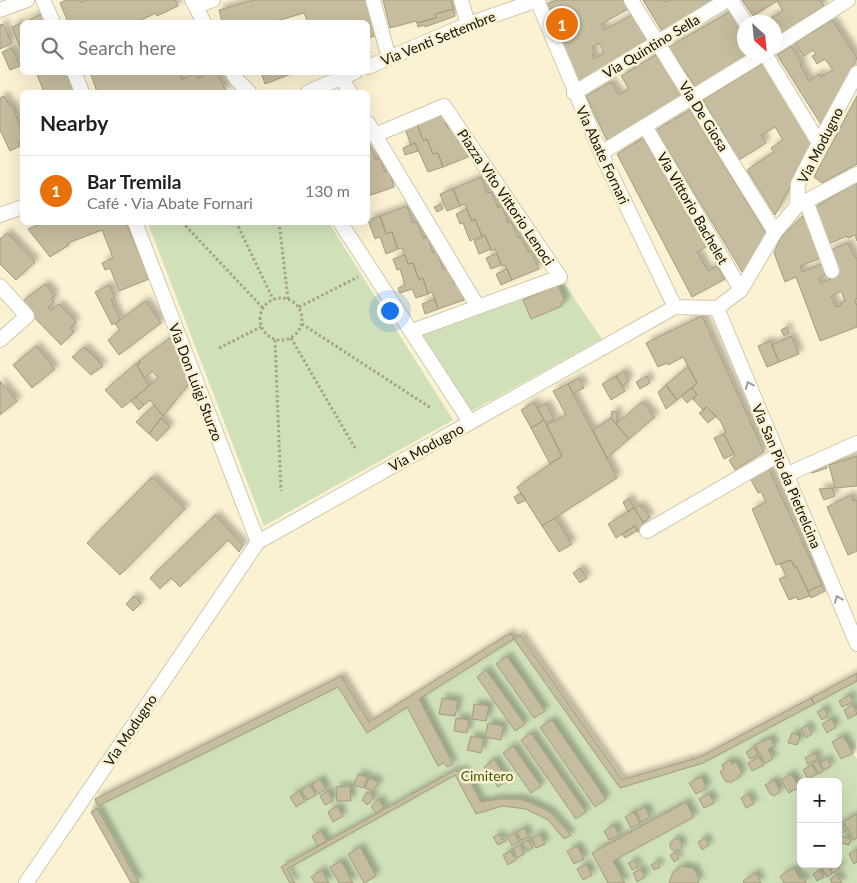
<!DOCTYPE html>
<meta charset="utf-8">
<style>
:root{--surface:#fff;--page:#f6f6f6;--text:#202124;--muted:#757577;--line:#e0e0e0;--accent:#0f766e}
body{margin:0;font-family:Lato,sans-serif;background:var(--page);color:var(--text)}
.controls{position:absolute;right:15px;bottom:15px;display:grid;overflow:hidden;border-radius:8px;box-shadow:0 5px 20px #0002}
.controls button{width:45px;height:45px;display:grid;place-items:center;padding:0;border:0;border-bottom:1px solid var(--line);background:var(--surface);color:var(--text);font:25px sans-serif}
.compass{position:absolute;left:737px;top:15px;width:45px;height:45px;border-radius:50%;background:var(--surface);box-shadow:0 5px 20px #0002;rotate:153deg}
.you{position:absolute;left:389px;top:310px;width:18px;height:18px;margin:-12px;border:4px solid #fff;border-radius:50%;background:#1a73e8;box-shadow:0 0 0 8px #1a73e833}
.badge{display:grid;place-items:center;width:32px;height:32px;border-radius:50%;background:var(--accent);color:#fff;font-size:16px;font-weight:700}
.pin{position:absolute;translate:-50% -50%;border:2px solid #fff;box-shadow:0 1px 5px #0006}
.list{margin:0;padding:0;list-style:none}
h2{display:flex;justify-content:space-between;align-items:center;height:65px;margin:0;padding:0 20px;font-size:21px}
h2 small{font-size:16px;font-weight:400;color:var(--muted)}
.list li{display:grid;grid-template-columns:32px 1fr auto;gap:15px;align-items:center;box-sizing:border-box;height:70px;padding:0 20px;border-top:1px solid var(--line)}
.list b{display:block;font-size:19px;white-space:nowrap}
.list p{margin:0;font-size:16px;white-space:nowrap;color:var(--muted)}
.list em{font-size:16px;font-style:normal;color:var(--muted)}
.icon{flex:none;width:28px;height:28px;fill:none;stroke:currentColor;stroke-width:2;stroke-linecap:round;stroke-linejoin:round}
.map{position:relative;flex:none;width:857px;height:883px;overflow:hidden}
.search{position:absolute;background:var(--surface);box-shadow:0 5px 20px #0002;left:20px;top:20px;width:350px;height:55px;display:flex;align-items:center;gap:12px;box-sizing:border-box;padding:0 18px;border-radius:8px;color:var(--muted);font-size:19px}
.panel{position:absolute;background:var(--surface);box-shadow:0 5px 20px #0002;left:20px;top:90px;width:350px;height:135px;border-radius:8px}
.map>svg:first-child{display:block}
.green{fill:#d0e1ba;fill-rule:evenodd}
.building{fill:#c6bda0;stroke:#a39b7f;fill-rule:evenodd;filter:url(#shadow)}
.lines{fill:none;stroke-linecap:round;stroke-linejoin:round}
.minor-casing{stroke:#d1c8ab;stroke-width:16}
.path{stroke:#a8a18b;stroke-width:3;stroke-dasharray:2.5 2.5;stroke-linecap:butt}
.minor{stroke:#fff;stroke-width:14}
.oneway{stroke:#9f9e9b}
.labels{text-anchor:middle;dominant-baseline:central;stroke-width:5;stroke-linejoin:round;paint-order:stroke}
.street-label{font-size:14px;fill:#100d04;stroke:#fbf2d4}
.park-label{font-size:14px;fill:#425d00;stroke:#fbf2d4}
</style>
<div class="map">
<svg width="857" height="883" viewBox="0 0 857 883">
<defs>
<filter id="shadow"><feDropShadow dx="4.5" dy="-4.5" stdDeviation="2.5" flood-color="#0004"/></filter>
</defs>
<rect width="100%" height="100%" fill="#fbf2d4"/>
<!-- green -->
<path class="green" d="M148,223H329L453,420L264,526Z
M563,282L602,339L470,412L420,333Z
M510,633L520,635L623,780L700,757L857,673V739L854,755L857,759V883H131L91,811L95,799L341,676L370,722ZM801,782H838V864H801Z"/>
<!-- building -->
<path class="building" d="M66,0H78L81,2L86,0H175L178,6L157,16L156,13L137,22L129,21L68,22L60,3Z
M254,0H367L377,35L368,38V22H308L304,13L273,22H222L219,10Z
M383,0H451L453,9L435,14L436,18L417,23L416,21L390,28Z
M557,0H623L628,9L601,24L604,30L632,15L649,41L580,83L544,5ZM599,43L604,53L594,59L592,55L595,54L592,47Z
M643,0H663L664,2L669,0H716L663,33Z
M742,0H820L824,6L799,22L801,25L791,31L790,28L774,38V22H764L783,11L777,1L753,16Z
M453,9L455,16L425,27V25L418,27L417,23L436,18L435,14Z
M731,11L744,31V52H752L696,88L669,47Z
M42,14L46,22H22V53L12,27Z
M832,20L857,58L822,126L777,55L791,46L802,64L800,65L809,81L819,74L821,77L833,70L825,59L817,64L812,56L816,54L813,50L804,56L795,43Z
M3,24L12,43L0,49V25Z
M12,48L20,66L10,70L2,52Z
M656,55L682,96L607,141L586,96L611,82L619,95L629,89L621,76Z
M763,63L813,144L775,215L747,170L774,152L771,148L783,140L775,127L761,135L766,143L739,160L703,100Z
M36,72H66L74,92H44Z
M90,72H179L182,80L195,73L198,79L210,72H216L227,92H97Z
M261,72H296L265,84Z
M4,96L10,106L12,105L22,131V140L18,142L20,146L10,151L0,130V98Z
M857,96V164L822,183L814,177Z
M690,110L766,233L744,275L656,130Z
M443,115L448,129L453,128L459,143L463,142L468,157L443,167L438,153L433,154L427,139L423,140L417,124Z
M417,124L423,140L427,139L433,154L438,153L443,167L428,172L415,143L411,145L405,129Z
M643,138L707,246L697,252L708,271L717,266L725,279L692,297L617,154Z
M415,143L418,151L405,155L403,148Z
M370,144L376,160L380,158L385,172L389,170L394,187L368,196V145Z
M481,177L487,193L491,192L498,208L502,206L508,223L511,221L518,238L521,237L528,252L531,251L539,269L512,280L505,265L502,266L495,249L491,251L485,234L482,236L475,219L472,221L465,204L460,206L453,189Z
M857,182V241L855,235L848,238L847,236L826,245L812,209Z
M453,189L460,206L447,211L440,194Z
M441,204L443,209L437,212L434,207Z
M407,206L413,223L417,222L423,238L428,237L433,253L437,252L443,269L448,267L454,284L458,282L464,300L438,309L432,292L428,294L423,278L419,280L413,263L408,264L402,248L398,249L392,232L386,234L380,216Z
M467,209L472,221L475,219L482,236L470,241L463,223L460,224L456,214Z
M804,215L821,258L800,266L802,272L824,263L828,274L819,278L821,283L838,276L828,251L848,243L855,258L857,257V298L855,300L857,306V327L820,341L796,277L785,282L774,253L781,237ZM841,291L845,301L840,303L841,306L836,307L831,296Z
M380,216L386,234L392,232L398,249L386,254L380,237L375,239L368,220Z
M45,222H126L149,279L119,291L110,268L105,270L102,263L113,258L102,230L68,243L69,245L50,257L28,229Z
M7,233L35,262L16,280L0,264V239Z
M485,236L491,249L479,254L474,241Z
M497,253L501,265L491,269L486,258Z
M405,255L408,264L413,263L419,280L423,278L428,294L416,298L412,289L400,293L398,288L405,285L400,269L397,270L393,259Z
M507,269L512,280L501,285L496,274Z
M45,284L55,295L51,299L54,302L48,307L51,311L59,304L76,322L70,328L74,332L61,345L20,303Z
M109,285L115,298L111,300L120,320L112,325L95,292Z
M558,285L565,301L561,303L562,306L531,319L523,300Z
M435,299L438,309L425,314L422,304Z
M145,301L161,323L119,355L108,340L120,330L115,324Z
M702,316L764,452L735,470L729,460L735,456L724,434L726,433L721,422L707,407L703,410L693,399L697,395L692,388L697,383L683,357L668,365L667,363L658,367L646,343Z
M787,327L789,333L784,336L781,330Z
M172,336L189,384L163,416L150,400L144,405L136,397L158,378L152,371L144,378L137,365L140,363L139,361Z
M791,336L799,354L779,362L772,345Z
M770,341L779,362L767,367L758,346Z
M36,346L55,369L32,388L13,365Z
M84,347L103,366L91,375L72,357Z
M139,361L140,363L137,365L149,386L122,408L105,390Z
M688,366L697,383L677,400L666,385Z
M624,371L629,381L622,386L616,376Z
M616,376L625,391L611,400L602,384Z
M647,376L650,383L640,389L636,382Z
M579,378L584,388L573,393L568,384Z
M0,381L17,401L0,415Z
M568,384L617,478L542,526L517,487L562,456L547,425L566,415L553,391Z
M666,385L677,400L666,409L658,392Z
M692,388L697,395L687,403L681,396Z
M136,397L144,405L139,410L131,401Z
M534,402L544,420L531,428L521,410Z
M642,402L655,417L629,439L616,424Z
M546,404L554,419L546,423L537,408Z
M154,405L163,416L149,434L136,422Z
M707,407L716,416L708,423L699,413Z
M612,411L618,412L616,424L611,418Z
M161,418L170,427L157,441L149,434Z
M611,418L629,439L607,458L593,430Z
M544,420L562,456L550,464L531,428Z
M724,434L734,454L724,459L714,438Z
M857,456V486L835,488L829,465Z
M824,461L827,468L812,473L809,465Z
M768,467L822,585L808,591L796,566L794,567L791,560L776,565L752,509L766,502L761,492L758,493L750,478Z
M152,477L185,509L120,575L87,543Z
M832,488L835,496L824,500L819,489Z
M521,493L526,500L518,504L514,497Z
M851,495L853,501L857,500V551L848,555L827,507Z
M629,498L634,508L628,512L623,502Z
M640,505L650,517L643,522L634,508Z
M634,508L646,527L638,532L635,526L616,538L608,524Z
M215,515L243,545L239,552L228,540L180,587L171,578L160,589L150,578Z
M555,518L572,544L559,552L542,526Z
M635,526L638,530L625,538L622,534Z
M791,560L794,567L796,566L810,596L798,600L797,597L789,600L779,579L786,576L780,564Z
M580,568L587,578L580,583L573,573Z
M822,585L825,591L811,598L808,591Z
M134,596L141,603L133,611L126,604Z
M510,633L514,639L419,699L453,764L447,767L444,763L438,766L407,707L367,733L338,687L98,806L95,799L341,676L369,722Z
M520,635L622,780L700,757L811,698L814,704L703,763L620,788L514,639Z
M507,656L545,711L534,718L496,664Z
M486,670L525,724L515,731L477,677Z
M857,673V681L814,704L811,698Z
M850,695L853,702L842,707L839,701Z
M442,698L458,701L455,716L439,714Z
M474,704L489,706L486,721L472,719Z
M853,705L857,714L848,719L844,710Z
M824,708L828,716L822,720L817,712Z
M456,718L469,720L467,733L454,731Z
M831,719L836,727L827,733L822,724Z
M552,720L606,799L595,807L540,727Z
M488,723L503,726L501,740L485,737Z
M807,725L812,734L806,738L801,729Z
M531,733L586,812L576,819L521,740Z
M792,733L797,734L800,737L797,745L788,743Z
M471,736L484,739L481,753L467,750Z
M843,736L853,753L841,759L832,742Z
M770,738L775,746L768,749L773,759L765,763L755,745Z
M513,746L541,786L531,793L503,753Z
M754,747L758,754L750,759L746,752Z
M815,753L818,759L808,764L805,758Z
M759,757L764,765L752,771L748,763Z
M494,759L508,780L498,787L484,767Z
M827,759L831,766L824,770L820,763Z
M730,760L732,764L736,762L742,773L739,775L740,777L730,783L729,781L726,782L720,772L724,769L722,765Z
M817,761L823,771L819,774L813,764Z
M812,765L817,774L808,779L803,770Z
M463,769L481,802L499,799H519L529,802L550,812L571,835L564,839L548,820L526,809L502,806L476,814L455,775L287,869L295,883H290L281,867L455,770L457,772Z
M358,774L367,777L364,788L354,785Z
M791,774L799,787L789,793L781,780Z
M701,777L707,788L696,794L689,783Z
M369,778L379,782L373,791L365,788Z
M320,779L326,789L318,794L312,784Z
M774,780L780,790L779,793L774,796L770,794L765,785Z
M310,785L316,795L307,800L301,790Z
M350,786L351,801H337L336,787Z
M299,791L305,801L296,807L290,797Z
M328,791L333,801L325,805L320,796Z
M367,792L374,796L369,804L368,803L367,805L362,800Z
M709,794L714,803L704,808L699,799Z
M748,794L754,804L746,808L741,798Z
M378,799L384,807L376,813L371,807Z
M686,802L694,817L613,861L625,883H608L592,853Z
M337,806L343,816L333,822L328,812Z
M645,807L650,817L641,822L636,811Z
M97,808L139,883H131L91,812Z
M634,812L640,823L631,828L625,817Z
M857,814V838L854,840L843,822Z
M840,822L846,831L838,835V823Z
M614,825L619,835L609,840L604,831Z
M524,828L529,837L521,840L517,832Z
M321,831L326,841L318,846L312,836Z
M515,833L519,842L512,846L507,837Z
M499,834L502,840L505,838L506,841L498,845L493,837Z
M540,834L545,844L536,848L532,838Z
M842,836L851,839L849,845L840,843Z
M705,838L709,845L702,850L698,842Z
M670 845a6 6 0 1 1 12 0a6 6 0 1 1-12 0Z
M528,840L533,848L527,851L522,843Z
M520,845L524,854L517,858L513,849Z
M577,846L584,859L574,864L567,851Z
M360,847L376,876L364,883L348,854Z
M857,849V862L854,864L849,854Z
M510,851L516,860L508,865L503,855Z
M675,852L679,859L674,862L670,855Z
M634,860L638,867L632,870L628,863Z
M341,861L353,883H339L330,867Z
M657,861L660,867L654,870L651,865Z
M586,864L592,875L583,880L577,869Z
M828,864H838L840,868L833,873Z
M682,866L694,869L699,879L698,883H669L673,872Z
M828,866L832,874L827,877L822,868Z
M794,868L800,879L803,877L806,883H784L780,876Z
M641,869L645,877L637,882L633,873Z
M322,870L329,883H315L311,877Z
M820,870L824,877L817,881L813,874Z
M756,873L761,883H744L743,881Z
M837,874L842,883H832L830,879Z"/>
<g class="lines">
<!-- minor casing -->
<g class="minor-casing">
<path id="minor" d="M43,0L53,22
M192,0L204,22
M373,0L389,58
M461,0L468,24
M537,0L601,153L675,307
M631,0L775,232
M731,0L745,22
M195,6L213,0
M0,10L27,0
M774,47L848,0
M764,52L819,143
M368,67L468,24L538,0
M74,72L82,92
M232,72L237,80L249,92
M341,78L350,92
M308,92L355,72
M574,93L727,0
M368,123L375,135L444,106L560,277L412,331
M645,126L741,290
M375,135L478,307
M601,153L766,52
M806,201L832,271
M799,205L857,174
M0,215L22,207
M135,222L258,542
M340,222L470,422
M0,286L27,316L0,340
M717,308L857,644
M786,475L857,443
M647,531L778,455
M26,883L258,542L675,307L717,308L741,290L775,232L797,206L798,184L819,143L857,73"/>
</g>
<!-- path -->
<path class="path" d="M182,222L263,308
M236,222L273,299
M279,222L288,299
M260 319a21 21 0 1 1 42 0a21 21 0 1 1-42 0Z
M299,307L358,277
M302,324L431,408
M291,338L355,448
M275,340L281,491
M219,348L261,327"/>
<!-- minor -->
<use href="#minor" class="minor"/>
</g>
<!-- one-way arrows -->
<defs><path id="oneway-chevron" d="M-2-3.5L2.5 0L-2 3.5" fill="none" stroke-width="1.6" stroke-linecap="round" stroke-linejoin="round" transform="scale(1.25)"/></defs>
<g class="oneway">
<use href="#oneway-chevron" transform="translate(749 385) rotate(-113)"/>
<use href="#oneway-chevron" transform="translate(838 599) rotate(-113)"/>
</g>
<g class="labels">
<!-- street labels -->
<g class="street-label">
<text transform="translate(438 38) rotate(-22)">Via Venti Settembre</text>
<text transform="translate(651 46) rotate(-31)">Via Quintino Sella</text>
<text transform="translate(704 116) rotate(58)">Via De Giosa</text>
<text transform="translate(820 145) rotate(-63)">Via Modugno</text>
<text transform="translate(603 155) rotate(65)">Via Abate Fornari</text>
<text transform="translate(506 197) rotate(56)">Piazza Vito Vittorio Lenoci</text>
<text transform="translate(693 208) rotate(60)">Via Vittorio Bachelet</text>
<text transform="translate(196 382) rotate(69)">Via Don Luigi Sturzo</text>
<text transform="translate(426 447) rotate(-29)">Via Modugno</text>
<text transform="translate(787 476) rotate(67)">Via San Pio da Pietrelcina</text>
<text transform="translate(130 730) rotate(-56)">Via Modugno</text>
</g>
<!-- park labels -->
<g class="park-label">
<text x="487" y="775">Cimitero</text>
</g>
</g>
</svg>
<div class="controls">
<button>+</button>
<button>−</button>
</div>
<svg class="compass" viewBox="-18 -18 36 36"><path d="M0-13l5 13h-10z" fill="#e53935"/><path d="M0 13l5-13h-10z" fill="#757577"/></svg>
<div class="you"></div>
<div class="pin badge" style="left:562px;top:24px;background:#e8710a">1</div>
<div class="search"><svg class="icon" aria-label="search" viewBox="0 0 24 24"><circle cx="10" cy="10" r="6"/><path d="M15 15l6 6"/></svg>Search here</div>
<section class="panel">
<h2>Nearby<small></small></h2>
<ul class="list">
<li><span class="badge" style="background:#e8710a">1</span><div><b>Bar Tremila</b><p>Café · Via Abate Fornari</p></div><em>130 m</em></li>
</ul>
</section>
</div>
